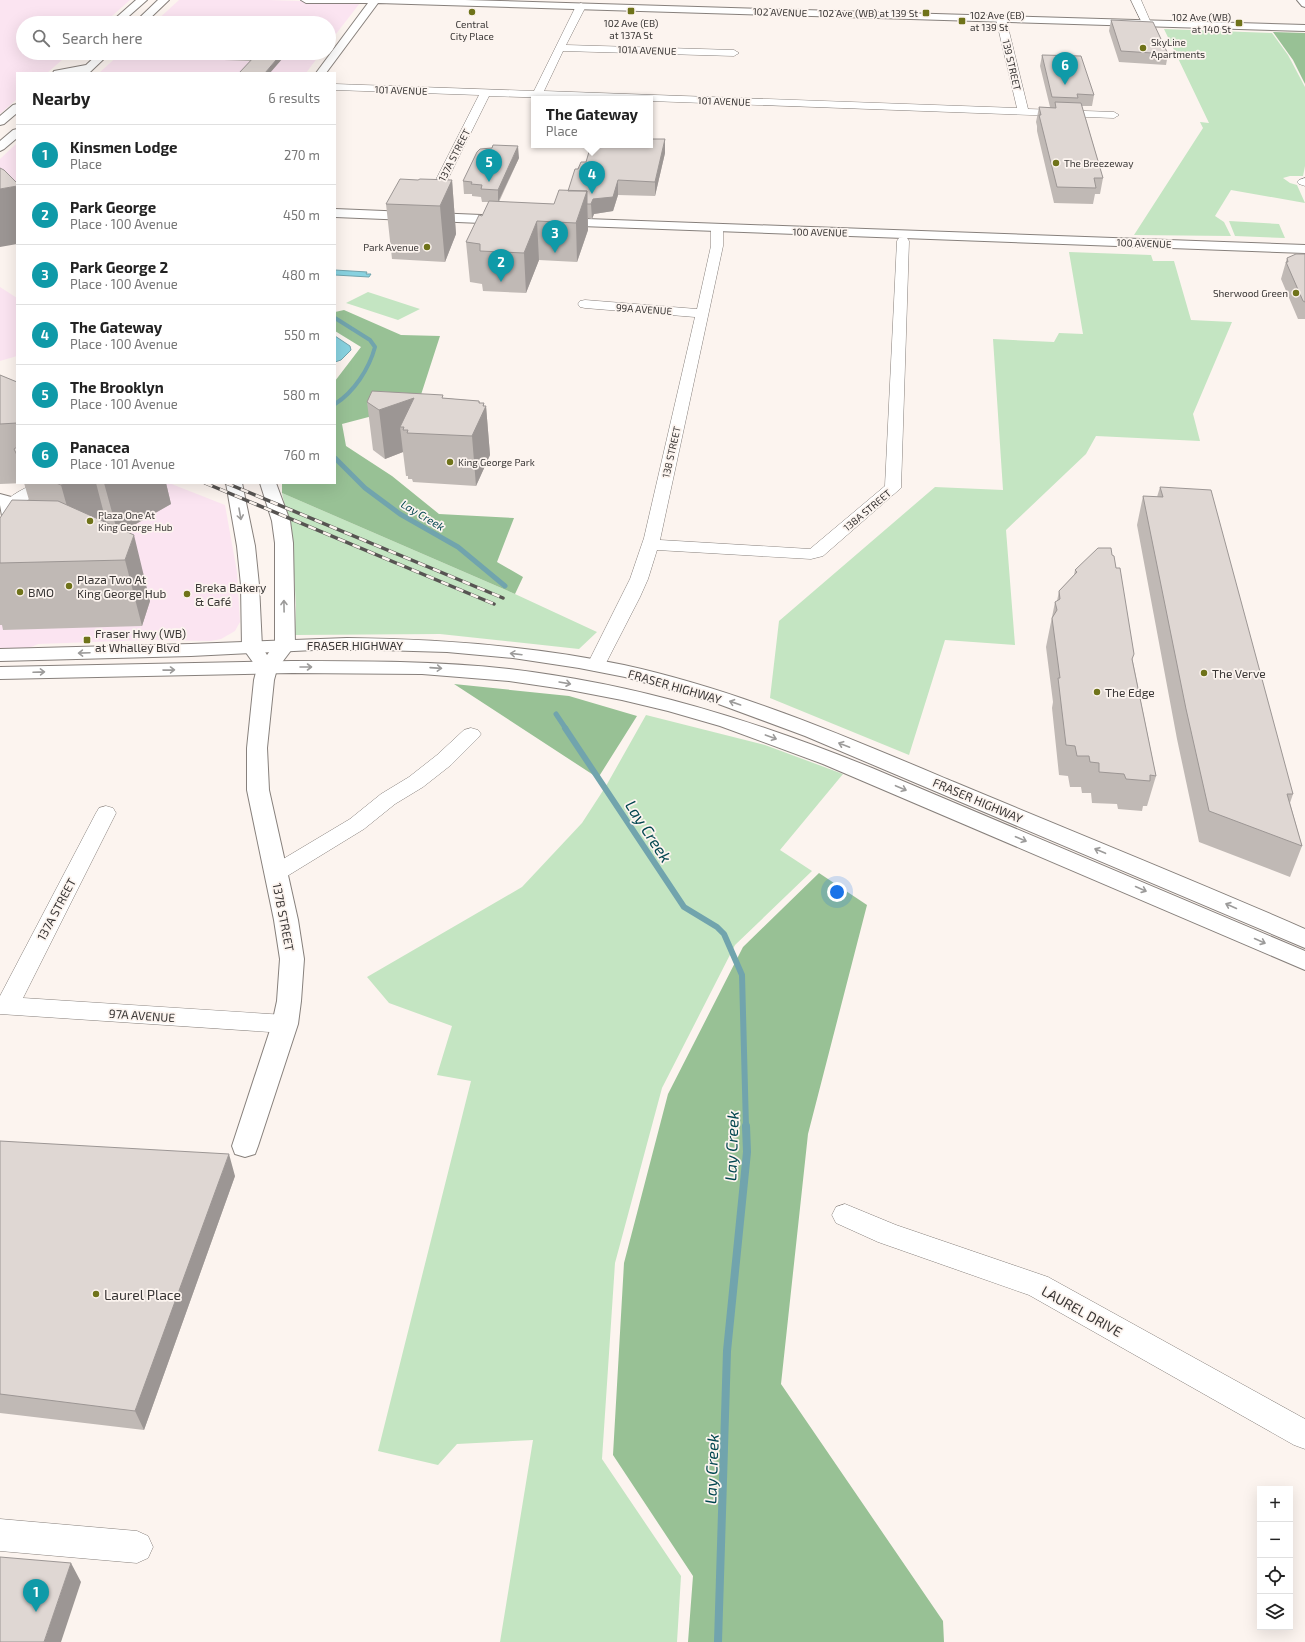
<!DOCTYPE html>
<meta charset="utf-8">
<style>
:root{--surface:#fff;--page:#f6f6f6;--text:#222;--muted:#767676;--line:#e0e0e0;--accent:#db2777}
body{margin:0;font-family:"Exo 2",sans-serif;background:var(--page);color:var(--text)}
.controls{position:absolute;right:12px;bottom:12px;display:grid;overflow:hidden;border-radius:0px;box-shadow:0 4px 16px #0002}
.controls button{width:36px;height:36px;display:grid;place-items:center;padding:0;border:0;border-bottom:1px solid var(--line);background:var(--surface);color:var(--text);font:20px sans-serif}
.you{position:absolute;left:837px;top:892px;width:14px;height:14px;margin:-10px;border:3px solid #fff;border-radius:50%;background:#1a73e8;box-shadow:0 0 0 6px #1a73e833}
.badge{display:grid;place-items:center;width:26px;height:26px;border-radius:50%;background:var(--accent);color:#fff;font-size:13px;font-weight:700}
.pin{position:absolute;translate:-50% -33px;filter:drop-shadow(0 1px 2px #0008)}
.pin::after{content:'';position:absolute;top:21px;width:14px;height:12px;background:inherit;clip-path:polygon(0 0,100% 0,50% 100%)}
.popup{position:absolute;left:531px;top:96px;width:122px;height:52px;box-sizing:border-box;display:grid;place-content:center;border-radius:0px;background:var(--surface);filter:drop-shadow(0 1px 3px #0005);font-size:13px;white-space:nowrap;color:var(--muted)}
.popup b{font-size:15px;color:var(--text)}
.popup::after{content:'';position:absolute;left:50%;top:100%;margin-left:-8px;border:8px solid transparent;border-top-color:var(--surface)}
.list{margin:0;padding:0;list-style:none}
h2{display:flex;justify-content:space-between;align-items:center;height:52px;margin:0;padding:0 16px;font-size:17px}
h2 small{font-size:13px;font-weight:400;color:var(--muted)}
.list li{display:grid;grid-template-columns:26px 1fr auto;gap:12px;align-items:center;box-sizing:border-box;height:60px;padding:0 16px;border-top:1px solid var(--line)}
.list b{display:block;font-size:15px;white-space:nowrap}
.list p{margin:0;font-size:13px;white-space:nowrap;color:var(--muted)}
.list em{font-size:13px;font-style:normal;color:var(--muted)}
.icon{flex:none;width:22px;height:22px;fill:none;stroke:currentColor;stroke-width:2;stroke-linecap:round;stroke-linejoin:round}
.map{position:relative;flex:none;width:1305px;height:1642px;overflow:hidden}
.search{position:absolute;background:var(--surface);box-shadow:0 4px 16px #0002;left:16px;top:16px;width:320px;height:44px;display:flex;align-items:center;gap:10px;box-sizing:border-box;padding:0 14px;border-radius:22px;color:var(--muted);font-size:15px}
.panel{position:absolute;background:var(--surface);box-shadow:0 4px 16px #0002;left:16px;top:72px;width:320px;height:412px;border-radius:0px}
.map>svg:first-child{display:block}
.commercial{fill:#fbe4f1}
.green{fill:#c4e5c2}
.forest{fill:#98c195}
.water{fill:#88d2e0;stroke:#71a4ad}
.lines{fill:none;stroke-linecap:round;stroke-linejoin:round}
.stream-far3{stroke:#71a4ad;stroke-width:4}
.stream-far2{stroke:#71a4ad;stroke-width:5}
.stream-far1{stroke:#71a4ad;stroke-width:6}
.stream{stroke:#71a4ad;stroke-width:8}
.street-casing{stroke:#87807c;stroke-width:1}
.secondary-casing{stroke:#87807c;stroke-width:2}
.primary-casing{stroke:#87807c;stroke-width:2}
.street{fill:#fff;fill-rule:evenodd}
.secondary{fill:#fff;fill-rule:evenodd}
.primary{fill:#fff;fill-rule:evenodd}
.rail-casing{stroke:#575452;stroke-width:3.5}
.rail{stroke:#fcf4ef;stroke-width:2.5;stroke-dasharray:8;stroke-linecap:butt}
.wall{fill:#c0b9b5}
.shaded-wall{fill:#9c9694}
.building{fill:#dfd7d3;stroke:#9c9694}
.oneway{stroke:#9c9b9a}
.poi-dot{fill:#6f731a;stroke:#fcf4ef;stroke-width:1.5}
.labels{text-anchor:middle;dominant-baseline:central;stroke-width:3.5;stroke-linejoin:round;paint-order:stroke}
.far-street-label{font-size:10px;fill:#3a3736;stroke:#fcf4ef}
.far-poi-label{font-size:10px;fill:#3a3736;stroke:#fcf4ef;text-anchor:start}
.far-water-label{font-size:11px;font-style:italic;fill:#00454f;stroke:#fcf4ef}
.poi-label{font-size:12px;fill:#3a3736;stroke:#fcf4ef;text-anchor:start}
.street-label{font-size:12px;fill:#3a3736;stroke:#fcf4ef}
.near-poi-label{font-size:14px;fill:#3a3736;stroke:#fcf4ef;text-anchor:start}
.near-street-label{font-size:14px;fill:#3a3736;stroke:#fcf4ef}
.near-water-label{font-size:16px;font-style:italic;fill:#00454f;stroke:#fcf4ef}
</style>
<div class="map">
<svg width="1305" height="1642" viewBox="0 0 1305 1642">
<rect width="100%" height="100%" fill="#fcf4ef"/>
<!-- commercial -->
<path class="commercial" d="M0,0H130L104,23H23V53H70L47,73H17V99L0,114Z
M179,0H269L360,3L329,43V23H154Z
M121,53H321L306,73H99Z
M17,143V196H0V159Z
M0,287L17,298V356L0,361Z
M61,483H169L225,505L237,572L240,622L235,631L221,639L211,641L148,640L38,644L27,649L0,650V582L19,506L29,499Z"/>
<!-- green -->
<path class="green" d="M1164,29L1272,33L1288,55L1305,87V166L1303,176H1290L1283,178L1290,183L1297,185L1305,203L1231,190L1215,216L1224,222L1231,236L1134,235L1203,128L1200,122L1209,123Z
M1229,221L1279,224L1285,238L1235,236Z
M1069,252L1151,255L1153,261H1174L1191,320L1232,322L1193,414L1200,441L1096,436L1086,454L1006,530L1015,645L945,640L909,755L770,698L779,621L935,487L1003,490L993,339L1054,342L1059,333L1083,334Z
M368,292L420,309L398,320L346,303Z
M282,493L515,594L597,632L579,649L440,634L295,635L296,605L292,542Z
M646,715L765,745L843,774L780,850L812,871L735,945L662,1088L615,1263L602,1459L681,1576L677,1642H500L533,1440L457,1444L438,1465L378,1451L471,1081L437,1075L452,1026L389,1003L367,977L522,887L582,823L606,786Z"/>
<!-- forest -->
<path class="forest" d="M1273,32L1305,33V84L1293,60Z
M344,310L401,335L440,336L418,404L342,424L346,446L392,476L439,514L514,518L497,562L523,577L515,594L282,493V483H335V381L361,347L335,331V312Z
M454,684L569,696L637,716L598,778Z
M819,873L867,905L808,1134L781,1384L943,1621L944,1642H688L693,1576L613,1455L624,1263L668,1094L743,947Z"/>
<!-- water -->
<path class="water" d="M335,270L367,272L366,274H371L369,277L335,275Z
M335,336L350,346L351,350L341,360L335,362Z"/>
<g class="lines">
<!-- stream-far3 -->
<path class="stream-far3" d="M335,318L370,340L375,347C369,369 354,392 335,404"/>
<!-- stream-far2 -->
<path class="stream-far2" d="M335,458L365,488L400,514L458,547L505,586
M556,714L566,729"/>
<!-- stream-far1 -->
<path class="stream-far1" d="M565,728L684,907L717,927L724,934L742,975L746,1127"/>
<!-- stream -->
<path class="stream" d="M718,1642L727,1351L747,1152L746,1126"/>
<!-- street casing -->
<g class="street-casing">
<path id="street" d="M1131,0H1141L1151,23L1149,25H1143Z
M581,3L586,6L566,45L734,50L739,53L734,56L563,51L544,91L1017,108L996,19L1001,16L1006,19L1028,109L1114,112L1119,115L1114,118L650,101V99H582L489,96L435,205L433,208H425L423,205L479,95L335,90V84L534,91L576,6Z
M1305,178V186L1299,184L1297,182L1299,180Z
M717,225L721,226L723,229V246L660,540L810,549L885,486L897,241L899,238H907L909,241L901,488L823,556L811,559L657,550L648,579L640,597L605,665L603,669L596,671L589,669L587,665L630,579L644,538L695,317L585,308L580,307L578,304L580,301L585,300L697,309L711,246V229L713,226Z
M35,483H56L54,486L32,497L16,509L10,511L4,509L2,506C9,495 24,489 35,483Z
M471,728L478,730L481,734L478,738L451,765L423,787L395,804L364,829L284,878L276,881L268,878L265,873L268,868L350,819L381,794L409,777L437,755L464,730Z
M106,806L113,808L116,813L23,998L285,1015L293,1018L297,1024L293,1030L285,1033L0,1014V996L96,813L99,808Z
M845,1204L896,1225L1048,1277L1305,1419V1449L1294,1445L1029,1295L878,1242L836,1223L832,1215L836,1207Z
M0,1519L137,1531L148,1536L153,1547L148,1558L137,1563L0,1551Z"/>
</g>
<!-- secondary casing -->
<g class="secondary-casing">
<path id="secondary" d="M301,0H465L1305,25V31L378,3L326,73H316L368,3H306Z
M1297,0H1305V7L1302,6Z
M335,209L506,216L511,217L512,220L511,223L506,224L335,217Z
M559,218L1305,245V253L554,225L553,222L554,219Z
M226,483H242L255,546L259,585L262,647L267,655L275,644V543L272,521L260,483H276L290,521L293,543L295,645L277,669L274,680L267,748L269,790L298,920L304,959L301,1001L298,1024L258,1146L255,1154L245,1157L235,1154L232,1146L272,1024L277,1001L280,959L274,920L247,790V748L254,680L257,668L242,647L241,585L237,546Z
M0,494L15,498L18,502L24,536L25,549L20,561L6,581L0,582V564L5,554L7,543L0,505Z"/>
</g>
<!-- primary casing -->
<g class="primary-casing">
<path id="primary" d="M136,0H147L121,23H110Z
M158,0H169L145,23H134Z
M99,53H110L89,73H53L54,71L86,65Z
M17,104V113L4,124L0,125V116L13,105Z
M17,129V138L4,149L0,151V141L13,130Z
M347,638C440,639 533,646 624,665C738,690 847,737 954,782C1071,831 1189,878 1305,929V948L805,736L713,702L625,677L579,668L513,658L447,652L380,650H314L191,656L0,661V649L191,644Z
M292,661C364,661 437,661 509,669C637,684 754,720 872,768L1305,951V970L823,764L720,726L668,711L622,700L570,690L509,681L422,674L292,673L0,679V667Z"/>
</g>
<!-- street -->
<use href="#street" class="street"/>
<!-- secondary -->
<use href="#secondary" class="secondary"/>
<!-- primary -->
<use href="#primary" class="primary"/>
<!-- rail casing -->
<g class="rail-casing">
<path id="rail" d="M205,483L494,604
M226,483L503,598"/>
</g>
<!-- rail -->
<use href="#rail" class="rail"/>
</g>
<!-- wall -->
<path class="wall" d="M1111,20L1168,54L1166,65L1119,62L1109,31Z
M171,53H282L283,58L250,61L172,58Z
M1042,55L1094,95L1092,106H1082L1103,178L1100,194H1095L1093,204L1054,203L1037,131V126L1036,122L1039,107H1050L1040,66Z
M665,139V153L655,196L618,195L613,211L594,214L592,219L588,218V230L577,262L539,260L526,293L483,291L482,284L470,282L466,242L482,216L489,202H482L481,197L472,196V194H464L463,181L519,158L499,202L554,204L568,191L578,169L586,162Z
M418,180H452L456,234L445,262L392,259L386,204Z
M1305,254V319H1298L1281,279L1287,258Z
M0,375L17,382V483H24L0,484Z
M443,398L479,401L480,403H484V406H486L490,455L476,486L413,482L412,479H408V476H406L403,452L385,459L373,450L367,402Z
M24,483H166L171,504L124,531L150,601L142,626L3,630L2,625H0V518L29,500Z
M1160,487L1293,794L1290,803L1302,846L1290,877L1199,842L1177,739L1137,525L1143,496L1157,497Z
M1112,555L1116,568L1133,662L1156,776L1147,806H1143L1142,811L1118,809L1117,804L1092,803L1091,793H1082L1081,787H1070L1068,776L1059,775L1052,708L1053,702L1046,647L1055,602L1057,601L1059,591L1074,575L1075,570Z
M0,1141L235,1176L144,1430L0,1413Z"/>
<!-- shaded-wall -->
<path class="shaded-wall" d="M282,53L283,58L270,73H265Z
M665,139V153L655,196V182Z
M518,146L519,158L498,202V190Z
M452,180L456,234L445,262L440,206Z
M618,180V195L613,211L594,214L592,219L591,204L593,199Z
M17,186V244L0,247V189Z
M587,191L588,230L577,262L576,223Z
M537,221L539,260L526,293L524,253Z
M414,398L408,430L404,427H400L403,452L385,459L379,410Z
M479,401L481,418L484,403V410L486,406L490,455L476,486L472,436Z
M65,483H96L108,529L78,546L61,485Z
M104,483H166L171,504L118,534Z
M134,535L150,601L142,626L125,560Z
M229,1154L235,1176L144,1430L135,1411Z
M71,1563L81,1582L61,1642H44Z"/>
<!-- building -->
<path class="building" d="M1111,20L1153,22L1168,54L1121,51Z
M171,53H282L265,73H239L255,56Z
M1042,55L1081,56L1094,95L1077,94L1078,98L1052,97Z
M1055,102L1081,103L1103,178H1094L1096,188L1057,187L1039,115H1041L1039,107L1056,108Z
M650,139H665L655,182L618,180L613,197L593,199L591,204H587V191H568L575,169H578L581,162H586L591,145H650Z
M493,145L518,146L498,190L481,189L482,185L471,184L472,182L463,181L477,152L480,149L492,148Z
M0,168L4,170L17,183V186L0,189Z
M400,179L418,180L420,179L452,180L440,206L386,204Z
M559,190L587,191L576,223L537,221L524,253L480,251V244L466,242L479,215L482,216L489,201L554,204Z
M1296,254H1305V302L1303,301L1286,262H1288L1287,258Z
M0,375L17,382V423L0,424Z
M372,391L443,395L442,398L479,401V403H484L483,406H486L472,436L407,433L408,430H403L404,427H400L414,398L379,410L367,402Z
M17,447V455L14,449Z
M56,483H65L61,485Z
M1160,487L1211,490L1293,794H1287L1302,846L1209,811L1186,709L1143,496L1163,497Z
M12,500L58,501L134,535L125,560L0,563V518Z
M1098,548H1111L1112,555L1114,556L1116,568H1120L1134,654L1132,659L1156,776L1150,775V781L1126,779L1124,774L1099,772V763L1090,762L1089,756H1077L1075,746L1066,745L1058,678H1060L1052,618L1057,610L1055,602L1060,599L1059,591L1077,572L1075,570Z
M0,1141L229,1154L135,1411L0,1394Z
M0,1557L71,1563L44,1642H0Z"/>
<!-- one-way arrows -->
<defs><path id="oneway-shaft" d="M-6 0H5M1.5-3L5.5 0L1.5 3" fill="none" stroke-width="1.6" stroke-linecap="round" stroke-linejoin="round"/></defs>
<g class="oneway">
<use href="#oneway-shaft" transform="translate(240 514) rotate(80)"/>
<use href="#oneway-shaft" transform="translate(284 606) rotate(-91)"/>
<use href="#oneway-shaft" transform="translate(84 653) rotate(178)"/>
<use href="#oneway-shaft" transform="translate(516 654) rotate(-173)"/>
<use href="#oneway-shaft" transform="translate(306 667)"/>
<use href="#oneway-shaft" transform="translate(436 668) rotate(4)"/>
<use href="#oneway-shaft" transform="translate(169 670) rotate(-1)"/>
<use href="#oneway-shaft" transform="translate(39 672) rotate(-2)"/>
<use href="#oneway-shaft" transform="translate(565 683) rotate(10)"/>
<use href="#oneway-shaft" transform="translate(735 703) rotate(-161)"/>
<use href="#oneway-shaft" transform="translate(771 737) rotate(20)"/>
<use href="#oneway-shaft" transform="translate(844 745) rotate(-159)"/>
<use href="#oneway-shaft" transform="translate(901 788) rotate(23)"/>
<use href="#oneway-shaft" transform="translate(1021 839) rotate(23)"/>
<use href="#oneway-shaft" transform="translate(1100 851) rotate(-157)"/>
<use href="#oneway-shaft" transform="translate(1141 889) rotate(24)"/>
<use href="#oneway-shaft" transform="translate(1231 906) rotate(-156)"/>
<use href="#oneway-shaft" transform="translate(1260 941) rotate(24)"/>
</g>
<!-- markers -->
<g class="poi-dot">
<rect x="627" y="7" width="8" height="8" rx="2"/>
<circle cx="472" cy="12" r="4"/>
<rect x="922" y="9" width="8" height="8" rx="2"/>
<rect x="958" y="17" width="8" height="8" rx="2"/>
<rect x="1235" y="19" width="8" height="8" rx="2"/>
<circle cx="1143" cy="48" r="4"/>
<circle cx="1056" cy="163" r="4"/>
<circle cx="427" cy="247" r="4"/>
<circle cx="1296" cy="293" r="4"/>
<circle cx="450" cy="462" r="4"/>
<circle cx="90" cy="521" r="4"/>
<circle cx="69" cy="586" r="4"/>
<circle cx="20" cy="592" r="4"/>
<circle cx="187" cy="594" r="4"/>
<rect x="83" y="636" width="8" height="8" rx="2"/>
<circle cx="1204" cy="673" r="4"/>
<circle cx="1097" cy="692" r="4"/>
<circle cx="96" cy="1294" r="4"/>
</g>
<g class="labels">
<!-- far-street labels -->
<g class="far-street-label">
<text transform="translate(780 12) rotate(2)">102 AVENUE</text>
<text transform="translate(647 50) rotate(2)">101A AVENUE</text>
<text transform="translate(1012 65) rotate(77)">139 STREET</text>
<text transform="translate(401 90) rotate(2)">101 AVENUE</text>
<text transform="translate(724 101) rotate(2)">101 AVENUE</text>
<text transform="translate(454 155) rotate(-63)">137A STREET</text>
<text transform="translate(820 232) rotate(1)">100 AVENUE</text>
<text transform="translate(1144 243) rotate(2)">100 AVENUE</text>
<text transform="translate(644 309) rotate(4)">99A AVENUE</text>
<text transform="translate(671 452) rotate(-77)">138 STREET</text>
<text transform="translate(867 510) rotate(-40)">138A STREET</text>
</g>
<!-- far-poi labels -->
<g class="far-poi-label">
<text x="918" y="13" text-anchor="end">102 Ave (WB) at 139 St</text>
<text x="970" y="15">102 Ave (EB)<tspan x="970" dy="12">at 139 St</tspan></text>
<text x="1231" y="17" text-anchor="end">102 Ave (WB)<tspan x="1231" dy="12">at 140 St</tspan></text>
<text x="631" y="23" text-anchor="middle">102 Ave (EB)<tspan x="631" dy="12">at 137A St</tspan></text>
<text x="472" y="24" text-anchor="middle">Central<tspan x="472" dy="12">City Place</tspan></text>
<text x="1151" y="42">SkyLine<tspan x="1151" dy="12">Apartments</tspan></text>
<text x="1064" y="163">The Breezeway</text>
<text x="419" y="247" text-anchor="end">Park Avenue</text>
<text x="1288" y="293" text-anchor="end">Sherwood Green</text>
<text x="458" y="462">King George Park</text>
<text x="98" y="515">Plaza One At<tspan x="98" dy="12">King George Hub</tspan></text>
</g>
<!-- far-water labels -->
<g class="far-water-label">
<text transform="translate(423 515) rotate(31)">Lay Creek</text>
</g>
<!-- poi labels -->
<g class="poi-label">
<text x="77" y="579">Plaza Two At<tspan x="77" dy="14">King George Hub</tspan></text>
<text x="195" y="587">Breka Bakery<tspan x="195" dy="14">&amp; Café</tspan></text>
<text x="28" y="592">BMO</text>
<text x="95" y="633">Fraser Hwy (WB)<tspan x="95" dy="14">at Whalley Blvd</tspan></text>
<text x="1212" y="673">The Verve</text>
<text x="1105" y="692">The Edge</text>
</g>
<!-- street labels -->
<g class="street-label">
<text x="355" y="645">FRASER HIGHWAY</text>
<text transform="translate(675 686) rotate(16)">FRASER HIGHWAY</text>
<text transform="translate(978 800) rotate(23)">FRASER HIGHWAY</text>
<text transform="translate(56 909) rotate(-62)">137A STREET</text>
<text transform="translate(284 917) rotate(79)">137B STREET</text>
<text transform="translate(142 1015) rotate(4)">97A AVENUE</text>
</g>
<!-- near-poi labels -->
<g class="near-poi-label">
<text x="104" y="1294">Laurel Place</text>
</g>
<!-- near-street labels -->
<g class="near-street-label">
<text transform="translate(1082 1311) rotate(29)">LAUREL DRIVE</text>
</g>
<!-- near-water labels -->
<g class="near-water-label">
<text transform="translate(649 831) rotate(57)">Lay Creek</text>
<text transform="translate(731 1146) rotate(-88)">Lay Creek</text>
<text transform="translate(711 1469) rotate(-88)">Lay Creek</text>
</g>
</g>
</svg>
<div class="controls">
<button>+</button>
<button>−</button>
<button><svg class="icon" aria-label="locate" viewBox="0 0 24 24"><circle cx="12" cy="12" r="6"/><path d="M12 2v4M12 18v4M2 12h4M18 12h4"/></svg></button>
<button><svg class="icon" aria-label="layers" viewBox="0 0 24 24"><path d="M12 4l9 5-9 5-9-5zM3 14l9 5 9-5"/></svg></button>
</div>
<div class="you"></div>
<div class="pin badge" style="left:36px;top:1612px;background:#0f9aa8">1</div>
<div class="pin badge" style="left:501px;top:282px;background:#0f9aa8">2</div>
<div class="pin badge" style="left:555px;top:253px;background:#0f9aa8">3</div>
<div class="pin badge" style="left:592px;top:194px;background:#0f9aa8">4</div>
<div class="popup"><b>The Gateway</b>Place</div>
<div class="pin badge" style="left:489px;top:182px;background:#0f9aa8">5</div>
<div class="pin badge" style="left:1065px;top:85px;background:#0f9aa8">6</div>
<div class="search"><svg class="icon" aria-label="search" viewBox="0 0 24 24"><circle cx="10" cy="10" r="6"/><path d="M15 15l6 6"/></svg>Search here</div>
<section class="panel">
<h2>Nearby<small>6 results</small></h2>
<ul class="list">
<li><span class="badge" style="background:#0f9aa8">1</span><div><b>Kinsmen Lodge</b><p>Place</p></div><em>270 m</em></li>
<li><span class="badge" style="background:#0f9aa8">2</span><div><b>Park George</b><p>Place · 100 Avenue</p></div><em>450 m</em></li>
<li><span class="badge" style="background:#0f9aa8">3</span><div><b>Park George 2</b><p>Place · 100 Avenue</p></div><em>480 m</em></li>
<li><span class="badge" style="background:#0f9aa8">4</span><div><b>The Gateway</b><p>Place · 100 Avenue</p></div><em>550 m</em></li>
<li><span class="badge" style="background:#0f9aa8">5</span><div><b>The Brooklyn</b><p>Place · 100 Avenue</p></div><em>580 m</em></li>
<li><span class="badge" style="background:#0f9aa8">6</span><div><b>Panacea</b><p>Place · 101 Avenue</p></div><em>760 m</em></li>
</ul>
</section>
</div>
